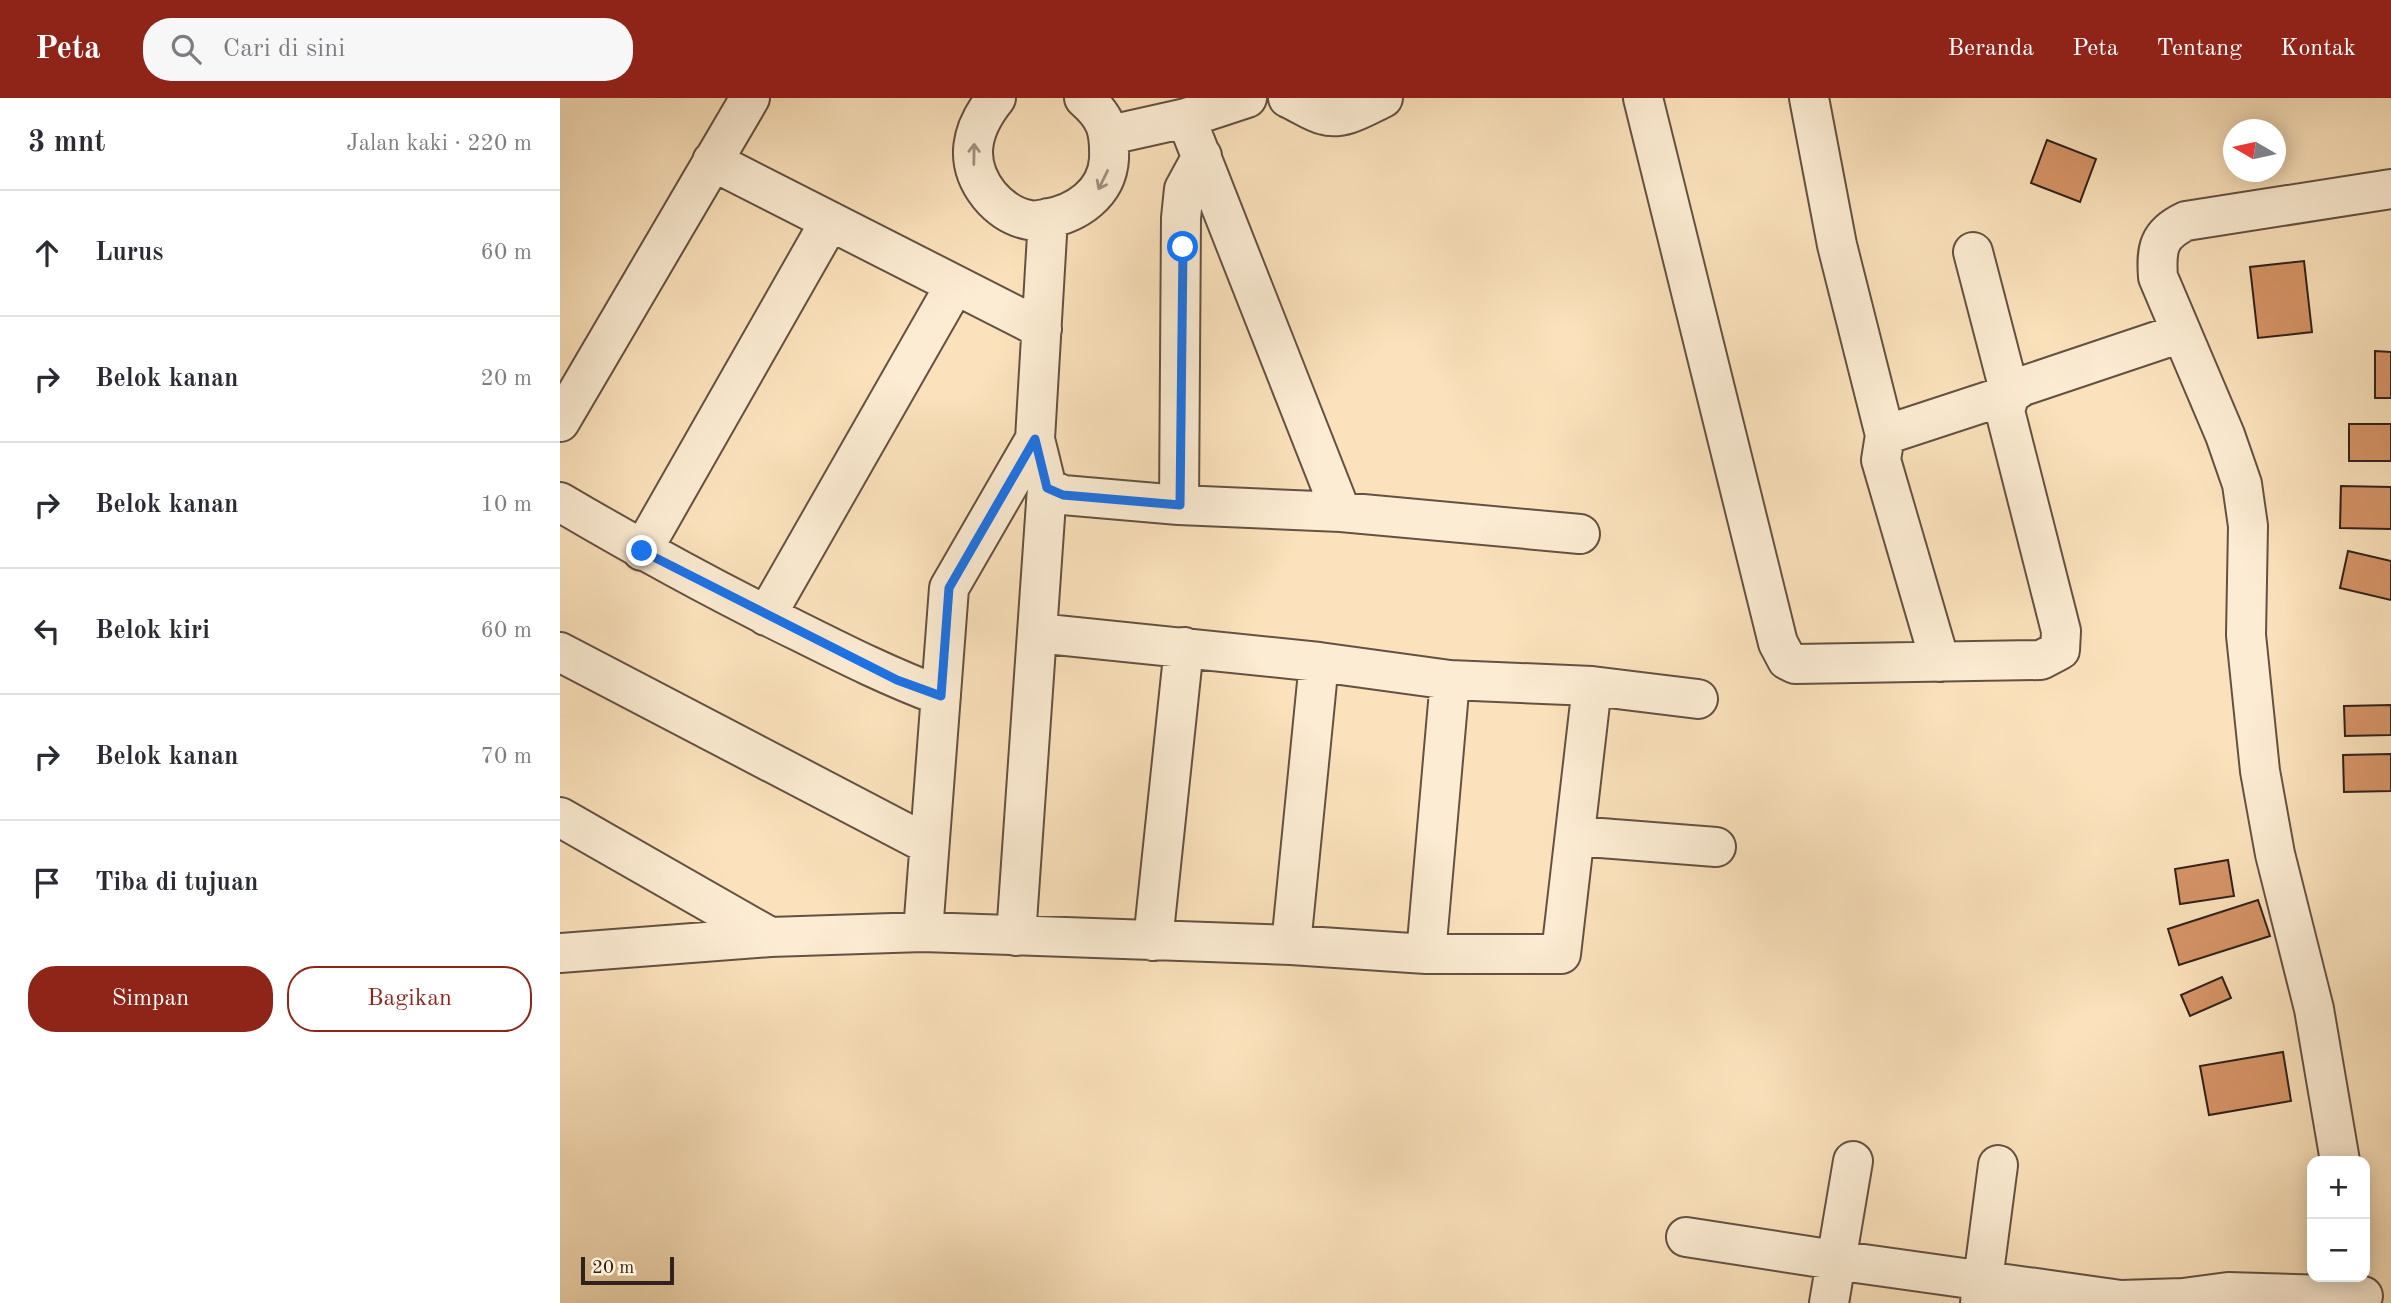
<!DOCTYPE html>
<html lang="id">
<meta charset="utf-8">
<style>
:root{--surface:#fff;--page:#f7f7f7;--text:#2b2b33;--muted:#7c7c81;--line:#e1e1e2;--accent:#8f2418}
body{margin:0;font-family:"Old Standard TT",serif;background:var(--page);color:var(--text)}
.controls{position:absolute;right:21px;bottom:21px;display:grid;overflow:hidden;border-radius:14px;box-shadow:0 4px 18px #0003}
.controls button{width:63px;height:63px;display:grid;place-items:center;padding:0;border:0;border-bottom:2px solid var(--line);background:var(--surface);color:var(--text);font:35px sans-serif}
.compass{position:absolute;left:1663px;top:21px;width:63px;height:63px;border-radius:50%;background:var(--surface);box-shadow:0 4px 18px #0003;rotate:279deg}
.scale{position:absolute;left:21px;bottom:18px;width:93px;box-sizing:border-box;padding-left:7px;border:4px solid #31211b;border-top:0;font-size:19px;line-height:24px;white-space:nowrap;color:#31211b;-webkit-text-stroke:5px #fcecd3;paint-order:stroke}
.stop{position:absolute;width:21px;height:21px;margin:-16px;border:5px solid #1a73e8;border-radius:50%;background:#fff}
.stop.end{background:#1a73e8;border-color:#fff;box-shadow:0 2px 7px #0008}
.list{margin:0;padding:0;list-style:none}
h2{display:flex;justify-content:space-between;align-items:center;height:91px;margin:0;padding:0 28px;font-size:30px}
h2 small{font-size:23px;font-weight:400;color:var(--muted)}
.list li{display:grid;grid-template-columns:46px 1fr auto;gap:21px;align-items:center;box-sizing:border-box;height:126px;padding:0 28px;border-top:2px solid var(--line)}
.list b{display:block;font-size:26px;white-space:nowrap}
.list em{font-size:23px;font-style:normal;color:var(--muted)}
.actions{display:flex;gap:14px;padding:21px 28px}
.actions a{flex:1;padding:16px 0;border:2px solid var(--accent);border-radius:28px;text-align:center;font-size:24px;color:var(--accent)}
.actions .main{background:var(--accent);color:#fff}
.icon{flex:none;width:38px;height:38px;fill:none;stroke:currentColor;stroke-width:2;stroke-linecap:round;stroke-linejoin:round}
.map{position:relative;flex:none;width:1831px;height:1205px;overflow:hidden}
header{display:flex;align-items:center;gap:42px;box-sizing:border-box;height:98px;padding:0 35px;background:var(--accent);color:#fff}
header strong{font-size:33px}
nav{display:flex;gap:38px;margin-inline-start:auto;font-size:24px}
.search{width:490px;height:63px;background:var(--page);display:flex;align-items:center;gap:18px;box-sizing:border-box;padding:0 24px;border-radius:28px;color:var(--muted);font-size:26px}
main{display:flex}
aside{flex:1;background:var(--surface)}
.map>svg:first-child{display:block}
.building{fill:#d69467;stroke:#31211b;stroke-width:2}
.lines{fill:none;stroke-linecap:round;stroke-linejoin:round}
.minor-casing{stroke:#645143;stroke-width:42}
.minor{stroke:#fcecd3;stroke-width:38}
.oneway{stroke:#a19180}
.route{stroke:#1a73e8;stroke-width:9}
</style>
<header>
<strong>Peta</strong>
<div class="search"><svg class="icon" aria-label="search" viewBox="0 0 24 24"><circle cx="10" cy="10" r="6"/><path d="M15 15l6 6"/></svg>Cari di sini</div>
<nav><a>Beranda</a><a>Peta</a><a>Tentang</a><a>Kontak</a></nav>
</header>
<main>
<aside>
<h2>3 mnt<small>Jalan kaki · 220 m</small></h2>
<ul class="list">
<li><svg class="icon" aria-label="ahead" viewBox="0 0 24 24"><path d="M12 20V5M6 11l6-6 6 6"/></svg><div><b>Lurus</b></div><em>60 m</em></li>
<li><svg class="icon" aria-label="right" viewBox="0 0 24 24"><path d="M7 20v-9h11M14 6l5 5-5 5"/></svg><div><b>Belok kanan</b></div><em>20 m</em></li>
<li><svg class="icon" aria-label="right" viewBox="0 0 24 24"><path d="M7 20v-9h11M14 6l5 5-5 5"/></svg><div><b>Belok kanan</b></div><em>10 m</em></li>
<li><svg class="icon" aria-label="left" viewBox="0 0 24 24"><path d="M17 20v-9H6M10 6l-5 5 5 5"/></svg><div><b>Belok kiri</b></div><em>60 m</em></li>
<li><svg class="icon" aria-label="right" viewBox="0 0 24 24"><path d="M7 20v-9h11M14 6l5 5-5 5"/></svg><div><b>Belok kanan</b></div><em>70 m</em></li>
<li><svg class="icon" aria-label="arrive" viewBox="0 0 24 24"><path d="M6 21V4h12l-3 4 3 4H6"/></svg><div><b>Tiba di tujuan</b></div></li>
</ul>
<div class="actions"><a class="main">Simpan</a><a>Bagikan</a></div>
</aside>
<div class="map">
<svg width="1831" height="1205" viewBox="0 0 1831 1205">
<rect width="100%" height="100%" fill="#fbe2bc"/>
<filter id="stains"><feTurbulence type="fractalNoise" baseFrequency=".00286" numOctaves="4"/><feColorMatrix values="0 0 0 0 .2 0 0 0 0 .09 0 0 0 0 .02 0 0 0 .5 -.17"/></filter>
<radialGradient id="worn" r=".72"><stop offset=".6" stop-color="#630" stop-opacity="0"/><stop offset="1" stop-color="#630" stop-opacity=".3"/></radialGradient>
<!-- building -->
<path class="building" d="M1487,42L1536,61L1520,104L1471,85Z
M1744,163L1752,234L1698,240L1690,169Z
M1815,253L1831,254V300H1815Z
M1789,326H1831V363H1789Z
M1781,388L1831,389V431L1780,430Z
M1788,453L1831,463V502L1780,490Z
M1831,607V637L1785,638L1784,608Z
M1831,656V693L1784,694L1783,657Z
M1668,762L1674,798L1620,806L1615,771Z
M1698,802L1710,838L1619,867L1608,831Z
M1662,879L1671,900L1630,918L1621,897Z
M1723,954L1731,1003L1649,1017L1640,968Z"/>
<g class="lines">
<!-- minor casing -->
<g class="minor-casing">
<path id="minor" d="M436,0C411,31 403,64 429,97C439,109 453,119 469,122C474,123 480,122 485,121C517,116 547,95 549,61C550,32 546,19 524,0
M728,0C740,5 752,14 764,17C783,23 806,8 823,0
M1083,0L1218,545L1227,562L1235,566L1481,562L1500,552L1501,533L1445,313L1450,296L1463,288L1621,235
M1249,0L1277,147L1325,337
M626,20L781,414
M550,37L626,20L687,0
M152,63L482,231
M488,120L475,341L487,390L503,397L619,407L781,414L1020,436
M0,324L190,0
M0,404C78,450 158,494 240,534C286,557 332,580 381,598
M619,407L621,120L624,91L642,58
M82,453L270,123
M206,518L395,187
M477,535L759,564L890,582L1032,588L1138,601
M0,554L369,747
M1380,564L1321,362L1325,337L1450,296L1413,154
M0,719L210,839
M1015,738L1156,749
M363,834L389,490L475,341
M456,838L487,390
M593,843L624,549
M731,847L759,564
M0,855L210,839L363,834L731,847L866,856H1001L1032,588
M866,856L890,582
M1780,1063L1754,911L1715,756L1700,673L1686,537L1688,428L1682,386L1665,337L1598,179C1596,151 1598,136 1626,123L1831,91
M1126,1139L1275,1162L1561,1202L1623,1200L1668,1194L1803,1198
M1269,1205L1293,1063
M1420,1205L1438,1067"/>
</g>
<!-- minor -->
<use href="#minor" class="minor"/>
</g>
<!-- one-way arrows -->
<defs><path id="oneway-shaft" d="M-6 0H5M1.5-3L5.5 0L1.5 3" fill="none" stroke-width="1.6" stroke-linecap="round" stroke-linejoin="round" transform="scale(1.75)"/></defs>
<g class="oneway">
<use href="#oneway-shaft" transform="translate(414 56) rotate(-89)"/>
<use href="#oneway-shaft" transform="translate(543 82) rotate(116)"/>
</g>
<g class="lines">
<!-- route -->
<path class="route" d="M82,453L337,582L381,598L389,490L475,341L487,390L503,397L620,407L623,149"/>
</g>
<rect width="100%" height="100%" filter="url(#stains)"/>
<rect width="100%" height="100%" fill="url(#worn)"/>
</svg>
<div class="controls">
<button>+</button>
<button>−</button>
</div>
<svg class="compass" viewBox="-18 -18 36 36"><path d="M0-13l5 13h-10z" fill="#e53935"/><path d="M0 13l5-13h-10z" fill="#7c7c81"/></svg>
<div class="scale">20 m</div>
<div class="stop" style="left:623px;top:149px"></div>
<div class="stop end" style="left:82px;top:453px"></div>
</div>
</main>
